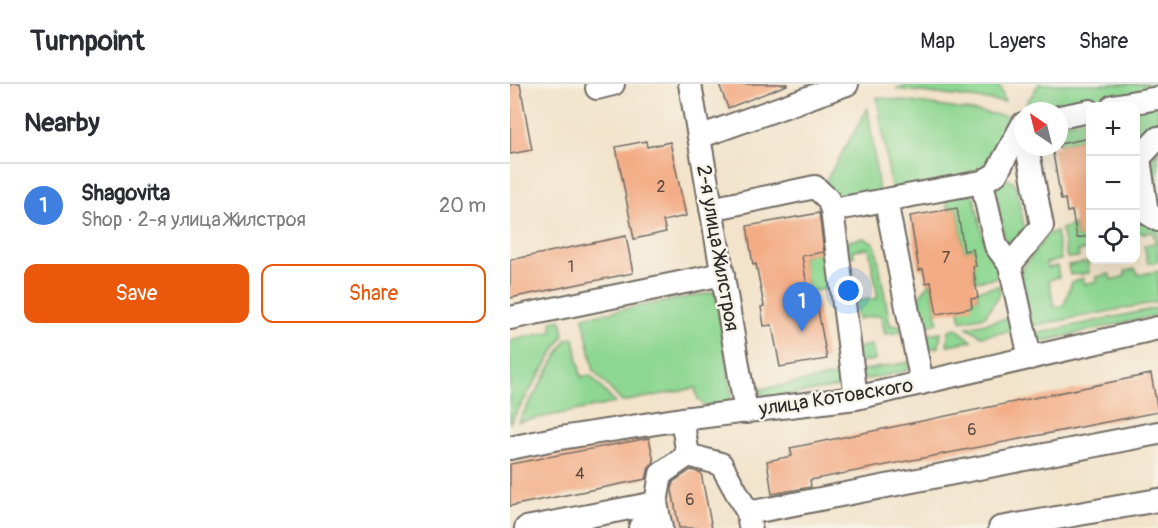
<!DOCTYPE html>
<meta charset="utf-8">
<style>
:root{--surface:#fff;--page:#f7f7f7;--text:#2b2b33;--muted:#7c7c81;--line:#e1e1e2;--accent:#ea580c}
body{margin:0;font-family:Pangolin,sans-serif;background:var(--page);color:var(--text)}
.controls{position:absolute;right:18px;top:18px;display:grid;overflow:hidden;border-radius:12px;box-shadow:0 6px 24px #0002}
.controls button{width:54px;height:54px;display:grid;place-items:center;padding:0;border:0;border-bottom:2px solid var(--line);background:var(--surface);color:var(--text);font:30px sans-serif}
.compass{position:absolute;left:504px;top:18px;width:54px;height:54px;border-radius:50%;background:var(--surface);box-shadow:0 6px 24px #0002;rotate:325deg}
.you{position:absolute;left:339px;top:207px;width:21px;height:21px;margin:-15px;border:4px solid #fff;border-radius:50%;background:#1a73e8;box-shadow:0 0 0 9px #1a73e833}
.badge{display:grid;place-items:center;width:39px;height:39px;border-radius:50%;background:var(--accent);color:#fff;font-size:20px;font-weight:700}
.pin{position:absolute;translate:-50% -50px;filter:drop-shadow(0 2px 3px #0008)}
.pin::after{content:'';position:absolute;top:32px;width:21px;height:18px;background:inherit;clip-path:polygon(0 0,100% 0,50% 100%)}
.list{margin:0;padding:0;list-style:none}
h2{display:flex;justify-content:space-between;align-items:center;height:78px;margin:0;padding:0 24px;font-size:26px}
h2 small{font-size:20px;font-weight:400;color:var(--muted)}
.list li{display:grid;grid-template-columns:39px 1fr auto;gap:18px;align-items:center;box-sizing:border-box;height:84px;padding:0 24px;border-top:2px solid var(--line)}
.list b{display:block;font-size:22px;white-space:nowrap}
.list p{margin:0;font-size:20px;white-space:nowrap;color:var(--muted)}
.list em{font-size:20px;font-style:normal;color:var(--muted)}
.actions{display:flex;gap:12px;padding:18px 24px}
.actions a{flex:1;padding:14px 0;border:2px solid var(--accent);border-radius:12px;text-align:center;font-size:21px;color:var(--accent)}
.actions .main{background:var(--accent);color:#fff}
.icon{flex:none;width:33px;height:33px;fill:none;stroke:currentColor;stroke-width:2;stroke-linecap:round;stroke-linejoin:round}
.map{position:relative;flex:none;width:648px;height:444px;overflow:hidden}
header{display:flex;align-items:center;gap:36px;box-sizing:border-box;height:84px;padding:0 30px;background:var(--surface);border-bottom:2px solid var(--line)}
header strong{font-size:28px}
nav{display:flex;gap:33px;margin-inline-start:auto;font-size:21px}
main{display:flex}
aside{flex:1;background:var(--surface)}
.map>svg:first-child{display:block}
.green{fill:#8ed792;stroke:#5c815e;stroke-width:1.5}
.building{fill:#f3ac84}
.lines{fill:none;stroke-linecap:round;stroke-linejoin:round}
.minor-casing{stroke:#716b63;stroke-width:26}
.minor{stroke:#fff;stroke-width:22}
.labels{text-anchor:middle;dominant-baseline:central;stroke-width:5;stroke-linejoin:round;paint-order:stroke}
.number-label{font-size:16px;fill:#5d4b41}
.street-label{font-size:20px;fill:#2b2b2b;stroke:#f7f3e8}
</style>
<header>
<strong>Turnpoint</strong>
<nav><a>Map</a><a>Layers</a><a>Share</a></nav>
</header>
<main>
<aside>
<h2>Nearby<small></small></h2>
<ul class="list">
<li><span class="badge" style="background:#3f7fe0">1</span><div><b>Shagovita</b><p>Shop · 2-я улица Жилстроя</p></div><em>20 m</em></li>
</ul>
<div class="actions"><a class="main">Save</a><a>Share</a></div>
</aside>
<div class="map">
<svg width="648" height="444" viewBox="0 0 648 444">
<rect width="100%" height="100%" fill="#f7f3e8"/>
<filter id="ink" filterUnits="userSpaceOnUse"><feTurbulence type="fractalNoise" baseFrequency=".0167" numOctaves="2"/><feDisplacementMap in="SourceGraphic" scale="12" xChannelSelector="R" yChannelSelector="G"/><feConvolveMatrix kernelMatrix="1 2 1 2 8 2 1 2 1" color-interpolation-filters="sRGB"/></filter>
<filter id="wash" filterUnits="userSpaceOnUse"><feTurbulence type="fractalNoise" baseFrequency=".008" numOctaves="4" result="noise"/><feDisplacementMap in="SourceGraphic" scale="24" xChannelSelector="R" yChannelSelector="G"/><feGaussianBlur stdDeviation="1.35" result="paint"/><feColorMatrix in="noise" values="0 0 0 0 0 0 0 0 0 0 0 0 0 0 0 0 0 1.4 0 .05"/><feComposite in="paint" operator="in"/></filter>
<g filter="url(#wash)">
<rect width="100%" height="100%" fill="#f2e3ca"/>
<!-- green -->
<path class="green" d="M399,0H489L495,18L386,5Z
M529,0H648V5L535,27H521L516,20Z
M367,13L496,32L503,40L480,85L382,109Z
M648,21V45L626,66V24Z
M358,24L369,108L329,113L314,100Z
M580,34V54L549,60V40Z
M648,66V121L641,76Z
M494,95L503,97L506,102L515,147L504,162H499L495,157L486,108L485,102Z
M461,110L464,113L476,165L490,186L486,194L465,197L463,165L454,167L447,124L438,125L435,111Z
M626,113L648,147V178L638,179L634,161L645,159L643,148L626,150Z
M564,141L567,154L580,152V166L568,167L569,173L557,174L551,145Z
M546,148L551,176L536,179L537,184L547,182L549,193L539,196L544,223L554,221L562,198L573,194L575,200L587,197L586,193L600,190L601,196L615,192V187L625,185L629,191L648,187V218L522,242L510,188L538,150Z
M353,154L363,158L366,164L380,241H389L391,248L375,250L371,231L348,235L344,212L348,211L349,217L368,214L359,164L343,166L344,172L335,173L336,162L340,157Z
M315,168L321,204L298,208L292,172Z
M578,178L579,189L560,191L558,181Z
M421,198L428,239L409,244L407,215Z
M489,202L490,210L475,232L451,237L449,226L461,215L468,214L467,206Z
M205,208L222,309L221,314L214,321L195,322L188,315L185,304L112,318L84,287L73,233Z
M648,224V231L530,258L524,256L523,250Z
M500,234L503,247L472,252L457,243Z
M51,235L54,251L0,339V257L43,247L41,237Z
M446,244L462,257L437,261L439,246Z
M431,248L429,263L416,265L412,251Z
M64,254L71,293L80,291L105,319L8,338L57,255Z
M362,261L365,276L349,278L347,264Z
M400,278L399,284L396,287L358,295L353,294L349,287Z
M336,290L333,301L329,303L258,314H254L250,305Z"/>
<g id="blocks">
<!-- building -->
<path class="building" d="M0,0H10L22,66L0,70Z
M209,0H277V1L218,24Z
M580,54V152L567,154L562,127L557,128L555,115L551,116L542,63H549V60Z
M136,57L137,63L160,58L176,132L153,137L156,148L124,155L106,63Z
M447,124L454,167L463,165L466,182L463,183L468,214L461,215L462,224L427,230L421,198L416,199L413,185L409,186L400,132Z
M309,129L314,168L292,172L298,208H302L304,221L307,220L317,275L270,283L262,241L254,242L251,223L254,222L246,180L243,181L237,142Z
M116,152L123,189L0,214V176Z
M641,290L648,328L300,396L301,403L262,410L257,377L282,372L280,364Z
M139,354L144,378L139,383L136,395L0,422V380Z
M181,386L191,389L202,444H169L162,406L163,398Z"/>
</g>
</g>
<g filter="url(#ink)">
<use href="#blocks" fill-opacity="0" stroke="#716b63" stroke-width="1.5"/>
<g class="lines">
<!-- minor casing -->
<g class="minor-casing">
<path id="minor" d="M180,0L236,328
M87,4L103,0
M603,22L648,14
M549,33L580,27
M189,53L337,0
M648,54L629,74L637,129L648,136
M472,98L486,162L500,181L520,274
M376,117L412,299
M201,125L305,103L318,115L322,126L472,98L486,90L513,40
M322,126L346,314
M500,181L532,142L517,63
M0,234L213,190
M172,335L178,371L211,380L238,429L240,442
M0,364L44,355L172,335L346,314L648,244
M238,429L648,349
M16,444L146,419L151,444
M130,444L146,419L151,390L178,371
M490,444L648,416"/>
</g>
<!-- minor -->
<use href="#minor" class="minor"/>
</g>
</g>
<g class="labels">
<!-- number labels -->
<g class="number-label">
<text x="151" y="103">2</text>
<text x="436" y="174">7</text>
<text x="61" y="183">1</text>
<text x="462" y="346">6</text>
<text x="70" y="390">4</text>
<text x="180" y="416">6</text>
</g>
<!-- street labels -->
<g class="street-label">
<text transform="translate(208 164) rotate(80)">2-я улица Жилстроя</text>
<text transform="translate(326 313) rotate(-9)">улица Котовского</text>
</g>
</g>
</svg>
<div class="controls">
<button>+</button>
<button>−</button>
<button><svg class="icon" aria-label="locate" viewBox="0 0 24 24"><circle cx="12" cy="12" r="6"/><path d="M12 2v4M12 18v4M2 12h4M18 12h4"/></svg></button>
</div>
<svg class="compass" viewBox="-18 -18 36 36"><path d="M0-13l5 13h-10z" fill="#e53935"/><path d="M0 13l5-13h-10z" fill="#7c7c81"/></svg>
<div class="you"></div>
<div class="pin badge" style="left:292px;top:248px;background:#3f7fe0">1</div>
</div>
</main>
